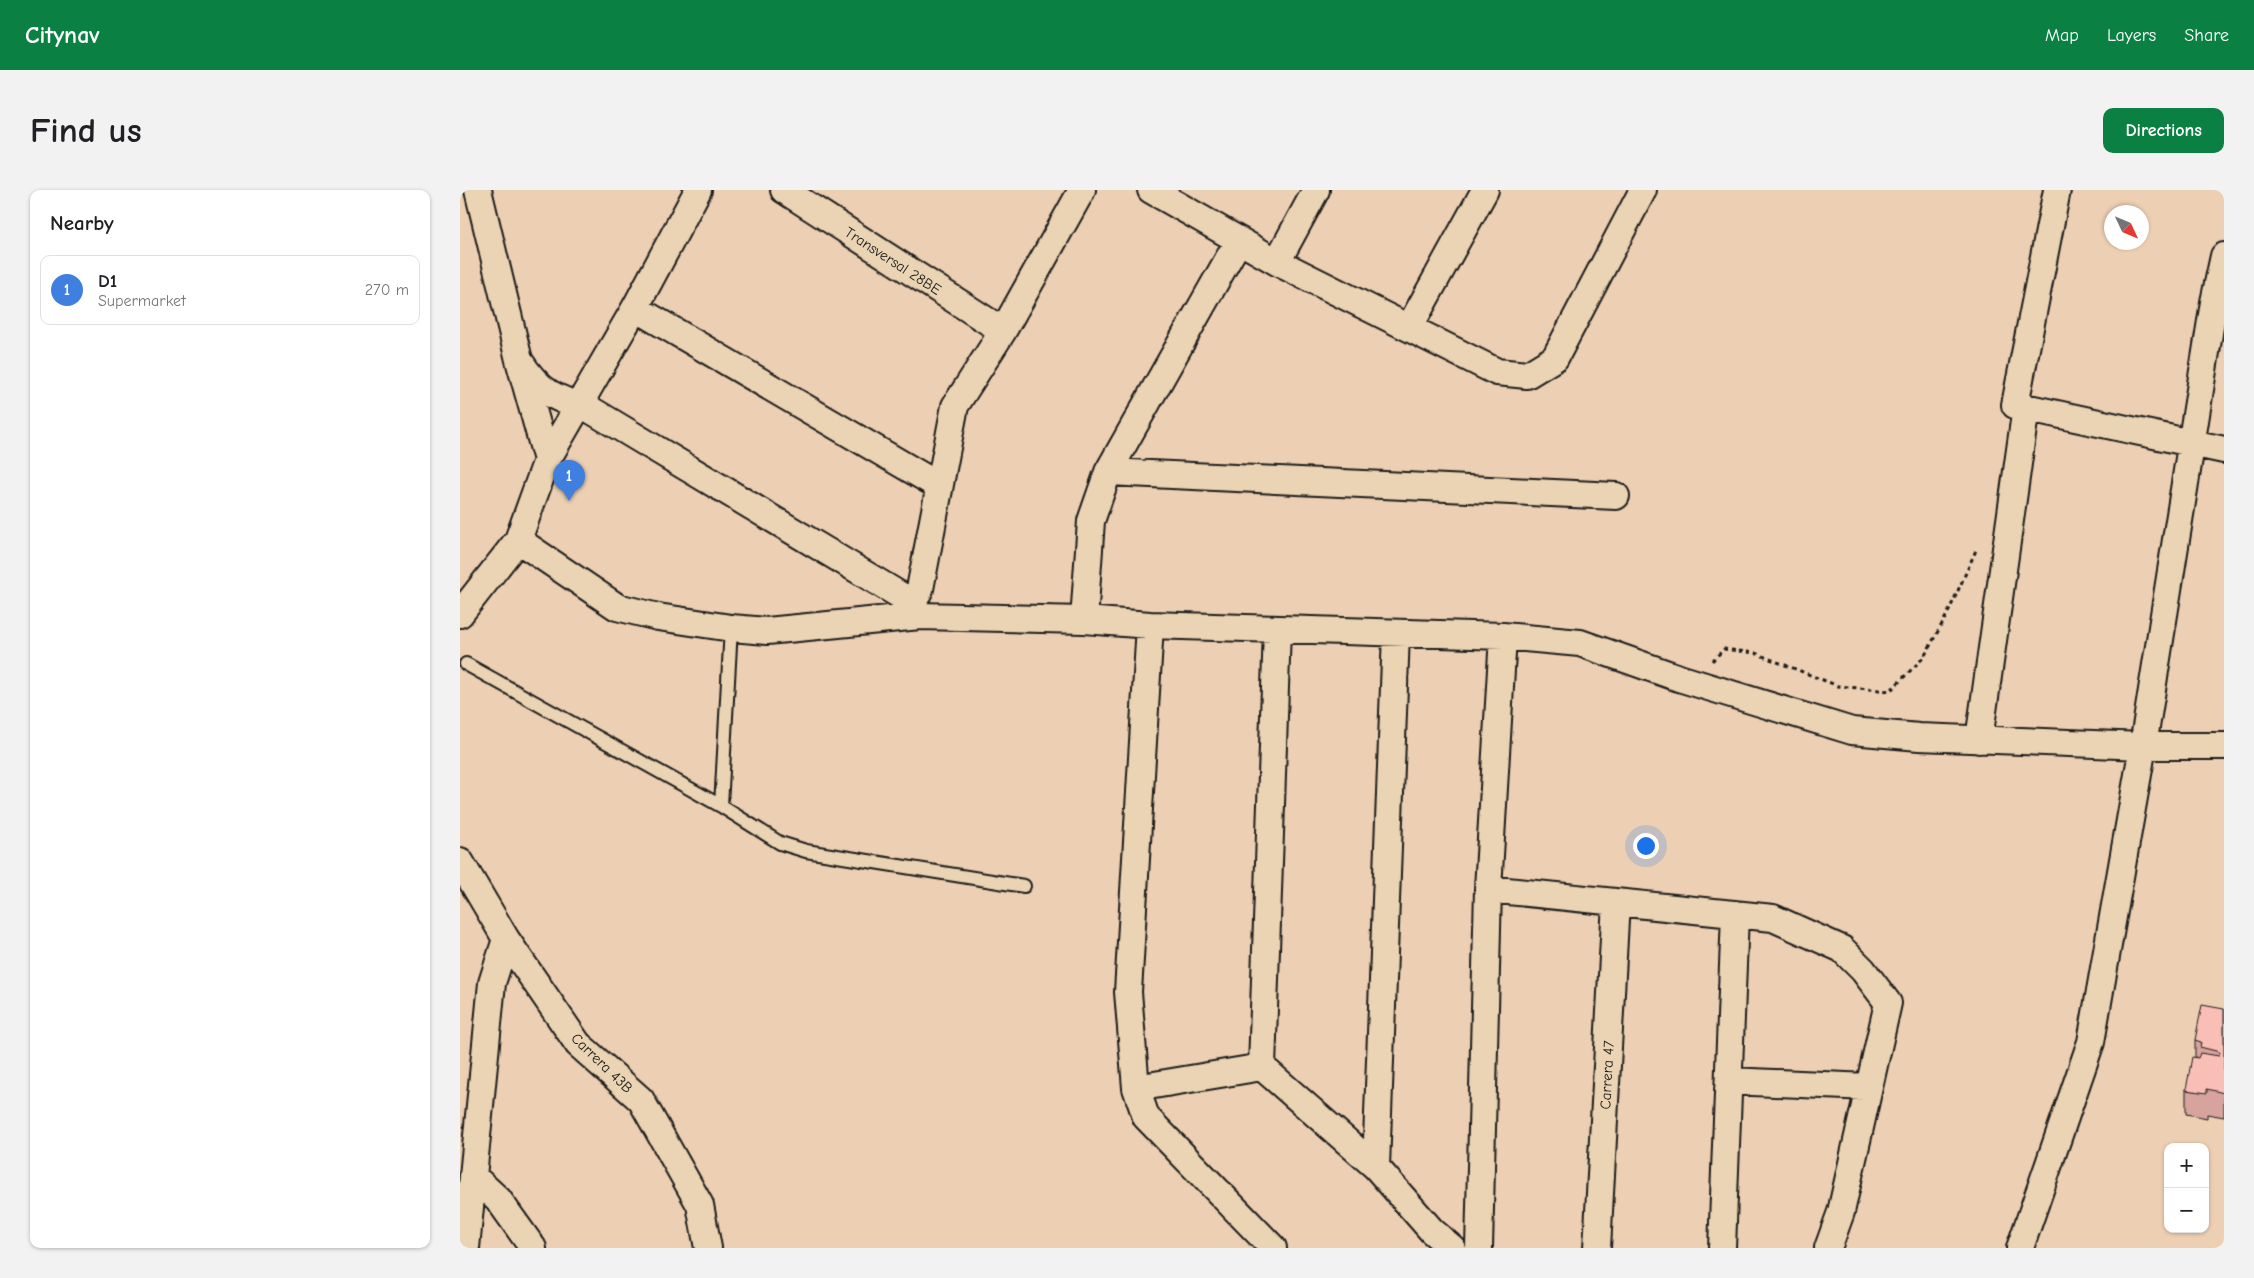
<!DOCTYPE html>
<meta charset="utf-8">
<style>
:root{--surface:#fff;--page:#f2f2f2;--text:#202124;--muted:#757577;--line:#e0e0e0;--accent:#0b8043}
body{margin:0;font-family:"Comic Neue",sans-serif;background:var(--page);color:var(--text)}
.controls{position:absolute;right:15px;bottom:15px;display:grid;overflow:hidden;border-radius:10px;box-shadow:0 1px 4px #0004}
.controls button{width:45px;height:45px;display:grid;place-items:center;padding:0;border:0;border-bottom:1px solid var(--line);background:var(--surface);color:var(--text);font:25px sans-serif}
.compass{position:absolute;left:1644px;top:15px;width:45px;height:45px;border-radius:50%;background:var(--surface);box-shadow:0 1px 4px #0004;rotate:134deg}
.you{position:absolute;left:1185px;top:655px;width:18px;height:18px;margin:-12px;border:4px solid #fff;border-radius:50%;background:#1a73e8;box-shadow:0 0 0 8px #1a73e833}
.badge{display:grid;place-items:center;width:32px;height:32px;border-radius:50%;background:var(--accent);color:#fff;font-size:16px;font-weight:700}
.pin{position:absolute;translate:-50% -41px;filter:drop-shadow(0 1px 2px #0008)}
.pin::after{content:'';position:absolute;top:26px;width:18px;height:15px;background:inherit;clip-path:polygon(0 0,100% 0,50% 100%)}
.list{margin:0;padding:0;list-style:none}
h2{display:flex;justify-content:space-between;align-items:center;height:65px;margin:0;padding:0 20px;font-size:21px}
h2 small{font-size:16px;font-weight:400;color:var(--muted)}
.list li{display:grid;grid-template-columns:32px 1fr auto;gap:15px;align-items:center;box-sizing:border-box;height:70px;margin:0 10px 10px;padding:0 10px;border:1px solid var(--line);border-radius:10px}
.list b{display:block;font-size:19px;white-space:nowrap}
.list p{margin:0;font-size:16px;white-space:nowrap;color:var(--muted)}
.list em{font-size:16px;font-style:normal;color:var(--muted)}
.map{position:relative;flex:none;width:1764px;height:1058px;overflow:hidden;border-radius:10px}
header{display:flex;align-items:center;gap:30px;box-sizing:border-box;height:70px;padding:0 25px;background:var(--accent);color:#fff}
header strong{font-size:24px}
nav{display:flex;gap:28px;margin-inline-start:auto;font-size:18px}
.intro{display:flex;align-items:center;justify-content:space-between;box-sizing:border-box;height:120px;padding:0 30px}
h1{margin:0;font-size:35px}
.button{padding:12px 22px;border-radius:10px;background:var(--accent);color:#fff;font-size:18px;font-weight:700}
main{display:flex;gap:30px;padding:0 30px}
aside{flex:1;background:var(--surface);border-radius:10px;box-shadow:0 1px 4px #0004}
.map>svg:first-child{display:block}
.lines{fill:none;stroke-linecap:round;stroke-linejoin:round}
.service-casing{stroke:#1c1c1c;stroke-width:16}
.minor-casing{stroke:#1c1c1c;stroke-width:30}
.path{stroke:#1c1c1c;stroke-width:3;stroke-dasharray:4 4;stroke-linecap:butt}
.service{stroke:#ead4b3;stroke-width:12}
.minor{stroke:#ead4b3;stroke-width:26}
.wall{fill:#d6a39d;stroke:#1c1c1c}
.building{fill:#f9beb6;stroke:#1c1c1c}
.labels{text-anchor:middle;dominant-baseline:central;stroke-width:4;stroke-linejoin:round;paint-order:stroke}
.street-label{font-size:15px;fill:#1c1c1c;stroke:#ead4b3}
</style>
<header>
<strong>Citynav</strong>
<nav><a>Map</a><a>Layers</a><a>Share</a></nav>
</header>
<div class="intro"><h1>Find us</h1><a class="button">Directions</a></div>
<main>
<aside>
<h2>Nearby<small></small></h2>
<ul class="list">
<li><span class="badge" style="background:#3f7fe0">1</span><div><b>D1</b><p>Supermarket</p></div><em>270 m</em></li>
</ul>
</aside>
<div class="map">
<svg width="1764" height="1058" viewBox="0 0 1764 1058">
<rect width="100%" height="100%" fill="#edd0b4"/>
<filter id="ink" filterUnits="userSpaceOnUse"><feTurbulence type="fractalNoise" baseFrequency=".02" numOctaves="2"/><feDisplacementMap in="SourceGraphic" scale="10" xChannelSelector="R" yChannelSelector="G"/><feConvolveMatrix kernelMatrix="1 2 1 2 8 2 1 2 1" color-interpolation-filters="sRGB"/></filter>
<g filter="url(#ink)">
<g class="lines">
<!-- service casing -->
<g class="service-casing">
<path id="service" d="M6,474L261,616L320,653L346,661L564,696
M261,616L271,438"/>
</g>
<!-- minor casing -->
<g class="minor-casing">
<path id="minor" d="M18,0L59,170L87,270
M324,0L543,141
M691,0L817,72L1037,182L1067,185L1095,168L1183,0
M1597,0L1555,215L1764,260
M817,72L856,0
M175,118L479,296
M949,138L1025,0
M59,170C80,203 94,208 131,220L453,413
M648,282L1156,306
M58,350L157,417L198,427L271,438L307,441L460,426L624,430L690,435L1043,446L1120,453L1219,488L1392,541L1459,547L1683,556H1764
M0,424L58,350L87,270L175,118L238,0
M460,426L453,413L460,399L495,216L543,141L622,0
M624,430L631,331L648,282L779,50
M690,435L668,802L676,898L686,927L813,1058
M1519,550L1566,217
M0,671L46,749L118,854L181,910L240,1015L248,1058
M1028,699L1313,728L1382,759L1403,780L1428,813L1381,1022L1368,1058
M802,877L817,439
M802,877L916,977L972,1041L992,1058
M1269,891L1409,897
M676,898L802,877
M916,977L936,443
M14,987L38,1009L73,1058
M6,1058L32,793L46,749
M1019,1058L1028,699L1043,446
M1137,1058L1156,712
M1262,1058L1275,724
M1560,1058L1631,852L1683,556L1754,112L1764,66"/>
</g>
<!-- path -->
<path class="path" d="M1252,471L1264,459L1295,463L1378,496L1430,501L1464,467L1488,423L1517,358"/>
<!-- service -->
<use href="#service" class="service"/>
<!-- minor -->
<use href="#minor" class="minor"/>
</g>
<!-- wall -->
<path class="wall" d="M1764,819V927L1747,924V928L1726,924V900L1735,868V850Z"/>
<!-- building -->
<path class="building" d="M1742,815L1764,819V903L1747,899V903L1726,900L1732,867L1738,868L1740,863L1759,866L1760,862L1740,857L1741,852L1735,850Z"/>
</g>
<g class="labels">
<!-- street labels -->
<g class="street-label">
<text transform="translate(433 71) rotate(33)">Transversal 28BE</text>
<text transform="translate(142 873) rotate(44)">Carrera 43B</text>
<text transform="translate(1147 885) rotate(-87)">Carrera 47</text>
</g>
</g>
</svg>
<div class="controls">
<button>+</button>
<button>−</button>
</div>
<svg class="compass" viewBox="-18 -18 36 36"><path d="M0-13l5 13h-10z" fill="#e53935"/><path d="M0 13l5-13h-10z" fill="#757577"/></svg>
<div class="you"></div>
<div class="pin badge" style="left:109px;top:311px;background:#3f7fe0">1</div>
</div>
</main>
